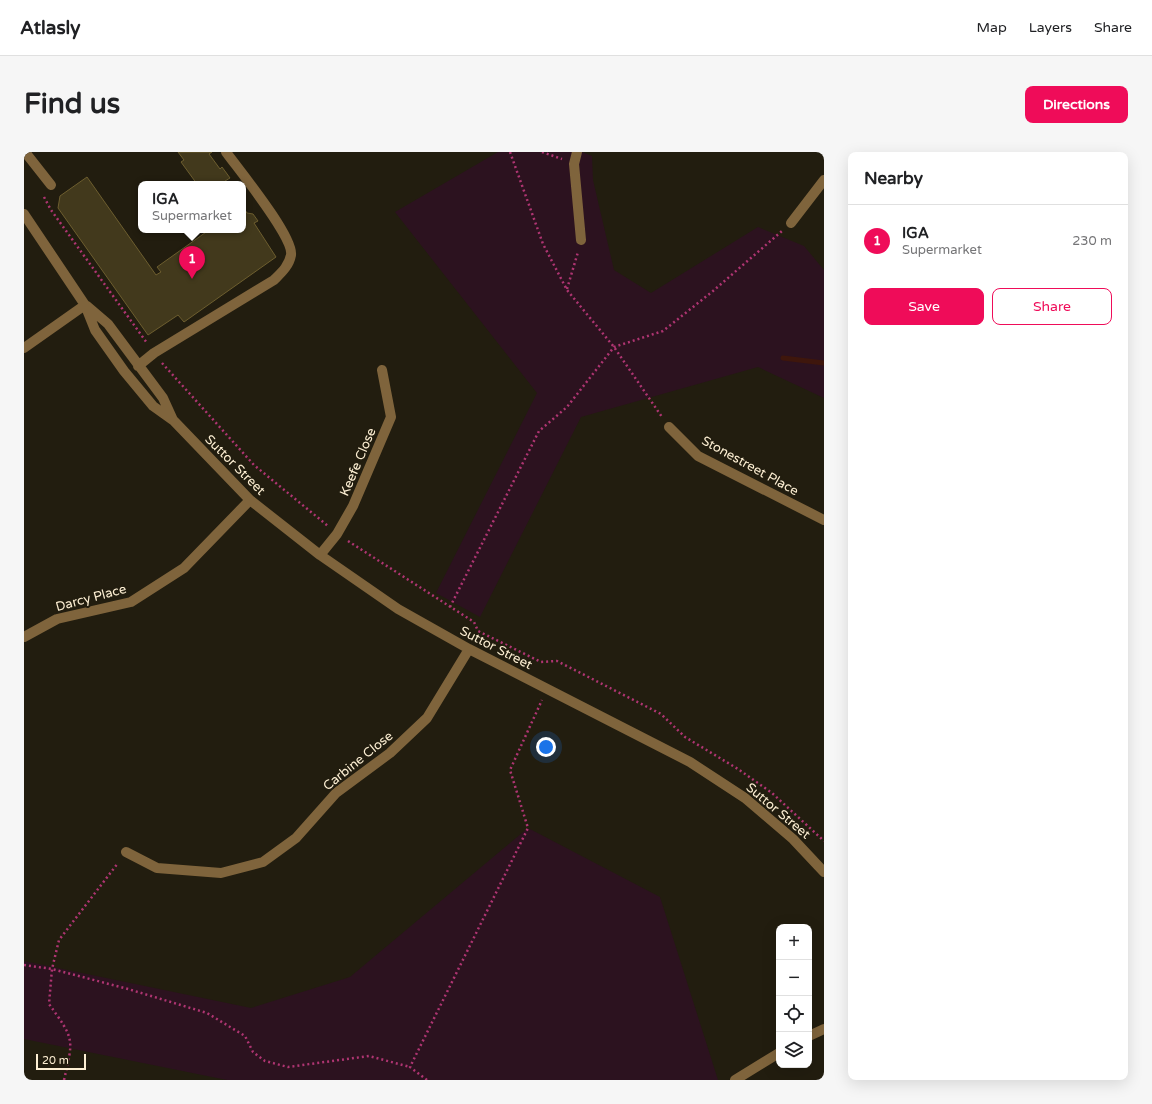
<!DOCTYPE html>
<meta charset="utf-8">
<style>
:root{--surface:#fff;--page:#f6f6f6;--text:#202124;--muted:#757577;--line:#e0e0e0;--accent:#ef0c59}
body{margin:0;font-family:"Varela Round",sans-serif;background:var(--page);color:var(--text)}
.controls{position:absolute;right:12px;bottom:12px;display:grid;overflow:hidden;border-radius:8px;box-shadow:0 4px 16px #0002}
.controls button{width:36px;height:36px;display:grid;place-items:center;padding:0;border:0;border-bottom:1px solid var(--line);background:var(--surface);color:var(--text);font:20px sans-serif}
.scale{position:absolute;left:12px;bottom:10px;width:50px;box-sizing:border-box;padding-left:4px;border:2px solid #fdefd3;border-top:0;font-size:11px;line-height:14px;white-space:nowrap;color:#fdefd3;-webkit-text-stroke:3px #221d0f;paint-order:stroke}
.you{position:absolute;left:522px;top:595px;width:14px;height:14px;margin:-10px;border:3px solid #fff;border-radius:50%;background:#1a73e8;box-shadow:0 0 0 6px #1a73e833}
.badge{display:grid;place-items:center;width:26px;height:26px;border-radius:50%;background:var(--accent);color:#fff;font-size:13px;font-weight:700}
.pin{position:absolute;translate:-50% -33px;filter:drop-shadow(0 1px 2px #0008)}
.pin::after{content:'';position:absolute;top:21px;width:14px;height:12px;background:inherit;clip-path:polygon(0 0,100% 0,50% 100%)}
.popup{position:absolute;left:114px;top:29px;width:108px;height:52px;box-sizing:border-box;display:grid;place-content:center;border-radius:8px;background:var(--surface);filter:drop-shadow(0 1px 3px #0005);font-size:13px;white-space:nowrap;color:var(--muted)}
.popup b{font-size:15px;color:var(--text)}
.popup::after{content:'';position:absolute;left:50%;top:100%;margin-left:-8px;border:8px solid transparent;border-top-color:var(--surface)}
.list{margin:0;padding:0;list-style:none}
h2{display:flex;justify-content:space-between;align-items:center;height:52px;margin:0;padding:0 16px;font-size:17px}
h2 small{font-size:13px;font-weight:400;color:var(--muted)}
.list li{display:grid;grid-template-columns:26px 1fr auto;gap:12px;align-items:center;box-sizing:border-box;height:72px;padding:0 16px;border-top:1px solid var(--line)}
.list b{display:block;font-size:15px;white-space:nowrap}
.list p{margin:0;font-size:13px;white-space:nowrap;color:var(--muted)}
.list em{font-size:13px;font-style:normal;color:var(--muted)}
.actions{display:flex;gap:8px;padding:12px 16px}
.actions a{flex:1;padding:9px 0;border:1px solid var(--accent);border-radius:8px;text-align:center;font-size:14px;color:var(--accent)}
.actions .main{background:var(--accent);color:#fff}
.icon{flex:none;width:22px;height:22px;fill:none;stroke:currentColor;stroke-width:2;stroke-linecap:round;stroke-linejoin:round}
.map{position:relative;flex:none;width:800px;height:928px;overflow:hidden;border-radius:8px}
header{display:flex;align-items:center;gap:24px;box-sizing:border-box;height:56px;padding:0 20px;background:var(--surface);border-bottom:1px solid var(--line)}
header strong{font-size:19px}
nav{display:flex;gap:22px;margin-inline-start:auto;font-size:14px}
.intro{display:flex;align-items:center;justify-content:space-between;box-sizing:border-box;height:96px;padding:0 24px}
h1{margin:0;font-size:28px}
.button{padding:10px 18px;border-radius:8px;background:var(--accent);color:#fff;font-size:14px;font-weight:700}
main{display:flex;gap:24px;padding:0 24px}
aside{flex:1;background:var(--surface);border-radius:8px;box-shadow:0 4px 16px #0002}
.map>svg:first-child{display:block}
.green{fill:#2c121f}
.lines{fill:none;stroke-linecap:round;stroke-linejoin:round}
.stream{stroke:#3e160c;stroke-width:5}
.building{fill:#42391c;stroke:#6d5e2f}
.path{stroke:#af3572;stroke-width:2.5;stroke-dasharray:2 3;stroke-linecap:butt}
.minor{stroke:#7f643c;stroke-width:10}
.labels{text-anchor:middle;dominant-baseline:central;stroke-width:4;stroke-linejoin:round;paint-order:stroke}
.street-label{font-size:13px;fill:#fdefd3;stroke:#221d0f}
</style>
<header>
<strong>Atlasly</strong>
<nav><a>Map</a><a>Layers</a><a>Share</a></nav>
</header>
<div class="intro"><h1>Find us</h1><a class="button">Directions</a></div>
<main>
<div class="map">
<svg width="800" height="928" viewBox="0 0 800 928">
<rect width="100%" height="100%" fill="#221d0f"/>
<!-- green -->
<path class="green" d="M474,0H558L568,4L569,28L590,118L627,141L734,75L780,94L800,118V246L734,215L557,265L456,465L412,441L513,241L371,60Z
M504,676L636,745L694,928H203L0,887V809L227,856L326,825Z"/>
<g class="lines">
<!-- stream -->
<path class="stream" d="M759,206L800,211"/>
</g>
<!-- building -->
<path class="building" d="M154,0H188L185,2L196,17L198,15L206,26L201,29L203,32H173L157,10L160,8Z
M63,25L132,123L137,120L133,115L185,78H219V55L223,61L229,62L234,69L230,71L252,105L160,170L154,163L124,183L34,56L36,44Z"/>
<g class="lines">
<!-- path -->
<path class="path" d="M486,0L519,92L543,138L590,195L638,265
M518,0L538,7
M20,45L27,58L123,191
M543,137L554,100
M138,211L230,313L304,374
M324,389L450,470L454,479L517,510L533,509L637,562L661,585L714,617L748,641L800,689
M426,455L515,279L543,255L590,195L639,179L689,139L758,79
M0,813L28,817L104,837L183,861L221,884L229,900L241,909L264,915L345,904L386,915
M40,928C50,886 50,887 25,852L28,817L35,788L94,711
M403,928L386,915L504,676L486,618L518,548"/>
<!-- minor -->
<path class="minor" d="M1,0L27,33
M553,0L550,12L557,88
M0,62L61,153L71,178L100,219L129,254L150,269L226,348L296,403L374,457L445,497L666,610L721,646L769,687L800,720
M767,71L800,28
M63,154L84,172L139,246L149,268
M0,196L61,153
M114,214L130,201L250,128C257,121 265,114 267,103C270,85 215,18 202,0
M645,275L674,304L800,368
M296,403L313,382L329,354L367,265L358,218
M0,485L33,467L107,450L160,416L226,348
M102,700L133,716L197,721L239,710L272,686L312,641L366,601L403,566L445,497
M785,884L800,877
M711,928L755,901"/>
</g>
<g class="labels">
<!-- street labels -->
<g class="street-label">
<text transform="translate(334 310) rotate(-67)">Keefe Close</text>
<text transform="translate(211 313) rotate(45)">Suttor Street</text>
<text transform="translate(726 314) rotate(29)">Stonestreet Place</text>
<text transform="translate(67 446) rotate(-15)">Darcy Place</text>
<text transform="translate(472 496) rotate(27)">Suttor Street</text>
<text transform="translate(334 609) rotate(-39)">Carbine Close</text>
<text transform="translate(754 659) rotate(40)">Suttor Street</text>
</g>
</g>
</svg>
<div class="controls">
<button>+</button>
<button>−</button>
<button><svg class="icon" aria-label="locate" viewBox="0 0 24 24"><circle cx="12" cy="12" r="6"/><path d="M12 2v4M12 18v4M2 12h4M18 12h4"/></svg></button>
<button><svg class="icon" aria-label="layers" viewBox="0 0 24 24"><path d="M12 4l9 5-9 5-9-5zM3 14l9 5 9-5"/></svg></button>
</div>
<div class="scale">20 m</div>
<div class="you"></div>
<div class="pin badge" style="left:168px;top:127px">1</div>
<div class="popup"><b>IGA</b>Supermarket</div>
</div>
<aside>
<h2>Nearby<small></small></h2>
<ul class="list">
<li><span class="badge">1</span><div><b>IGA</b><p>Supermarket</p></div><em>230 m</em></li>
</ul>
<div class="actions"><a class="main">Save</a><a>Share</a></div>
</aside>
</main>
